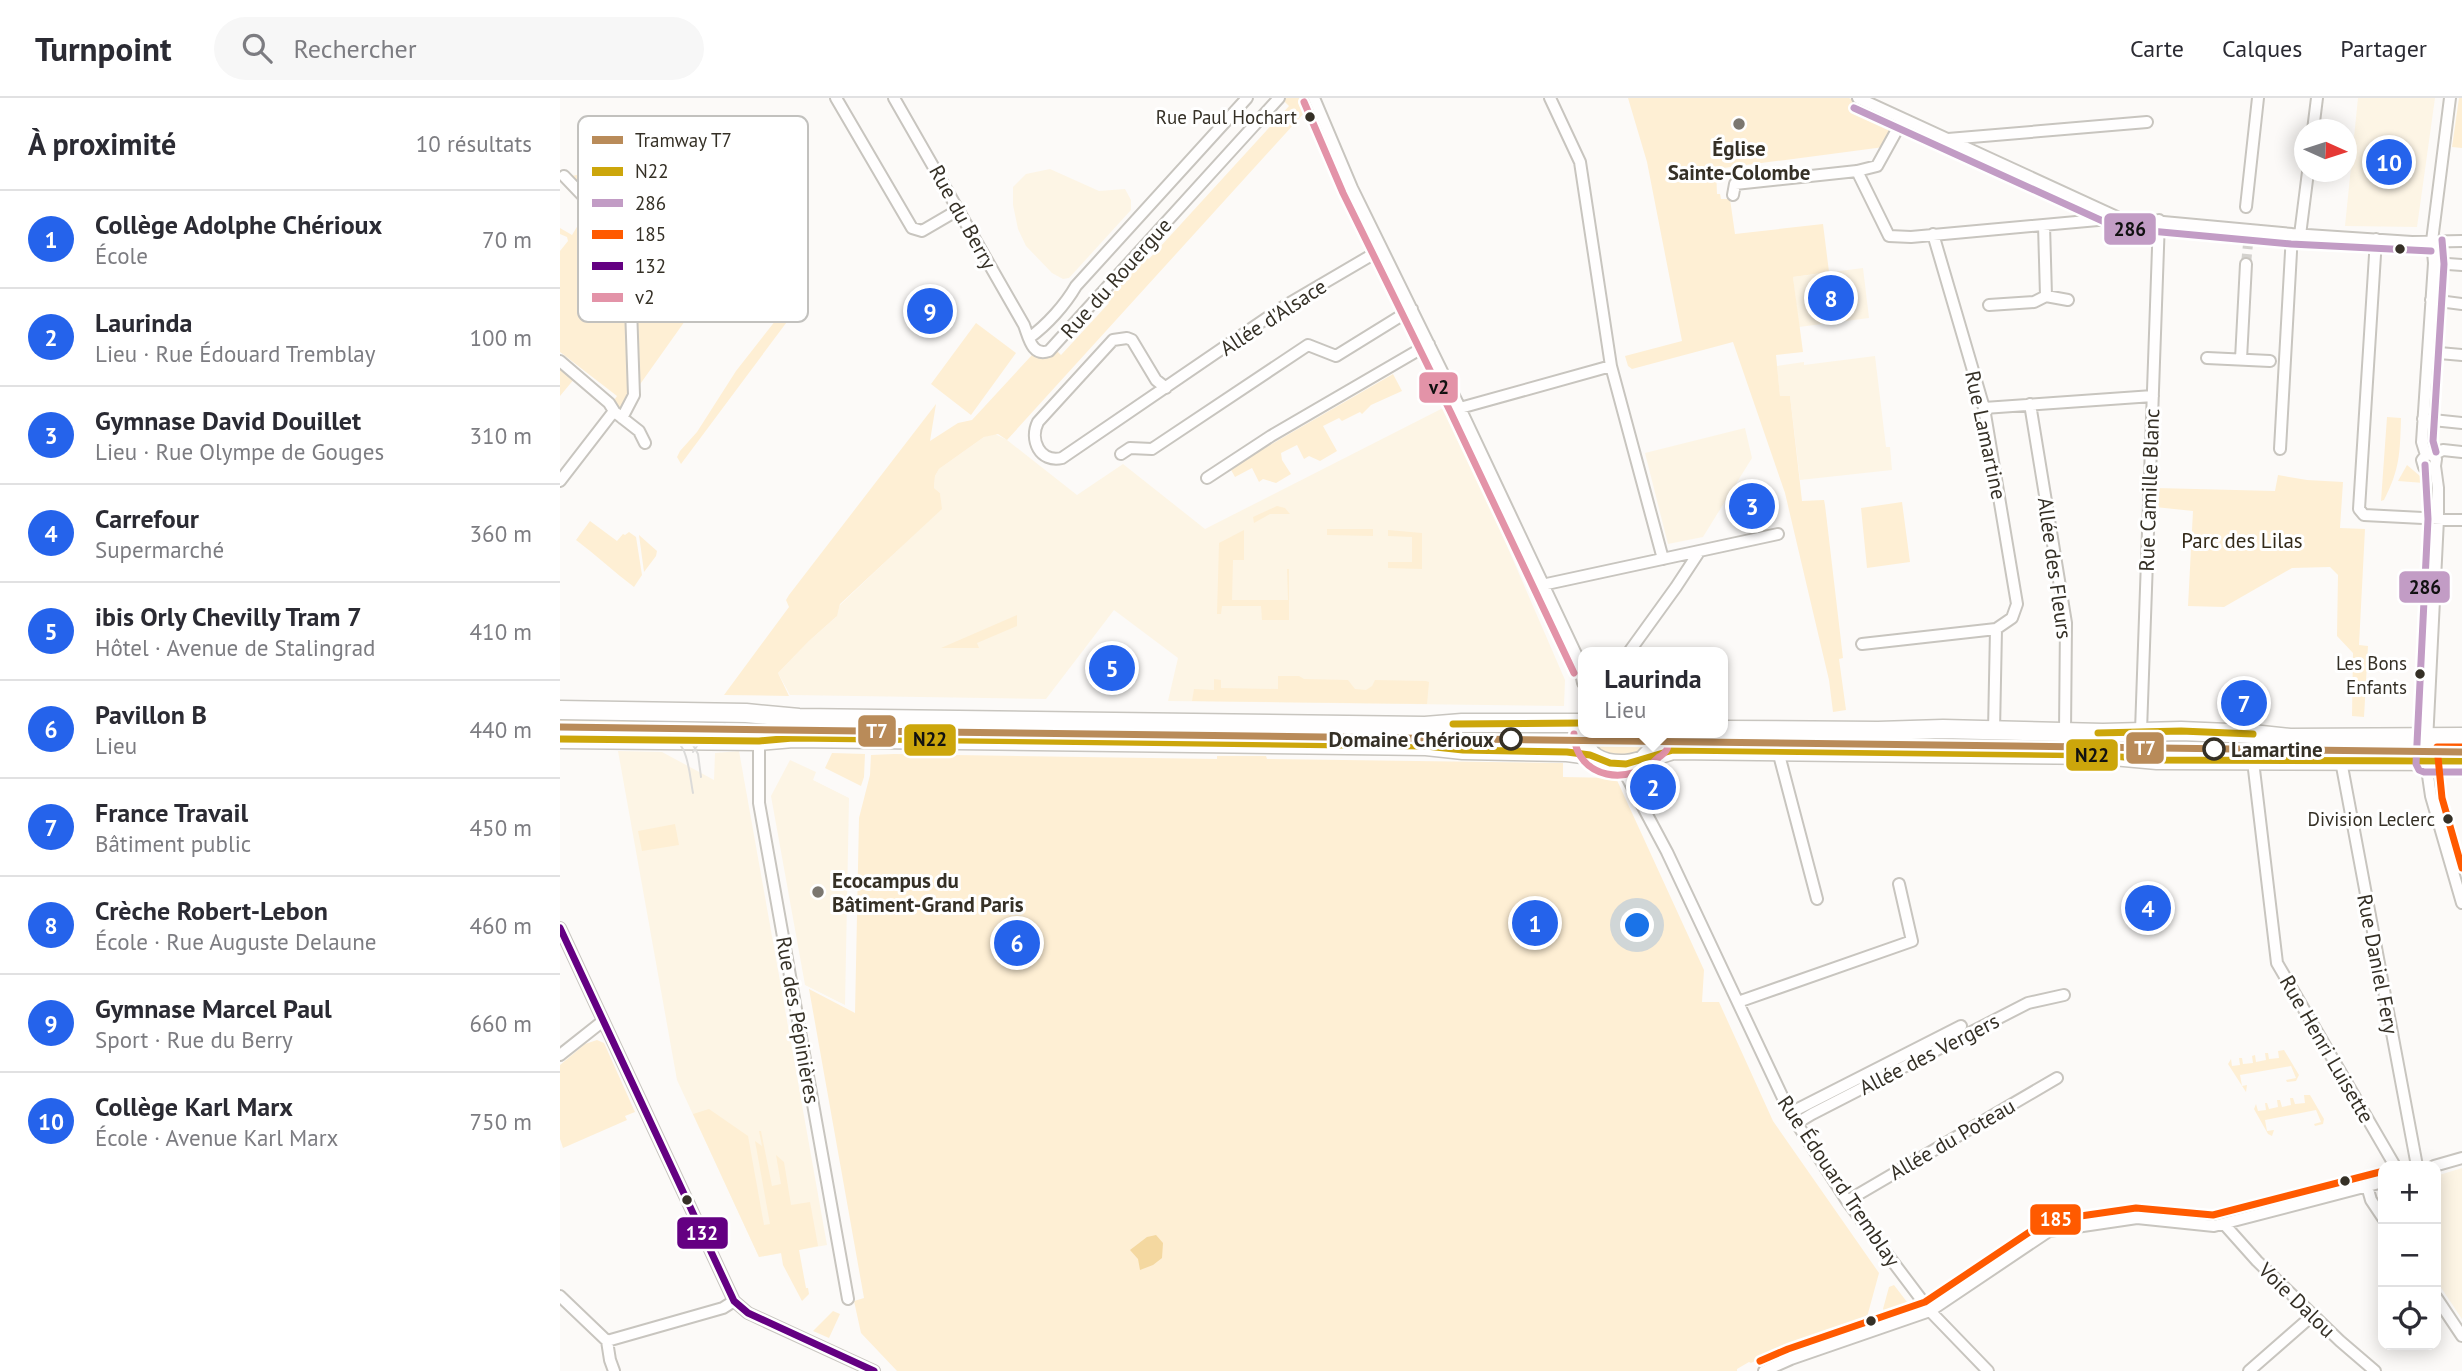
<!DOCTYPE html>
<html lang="fr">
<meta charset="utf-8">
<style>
:root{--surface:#fff;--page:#f7f7f7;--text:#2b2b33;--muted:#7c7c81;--line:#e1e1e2;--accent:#2563eb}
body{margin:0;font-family:"PT Sans",sans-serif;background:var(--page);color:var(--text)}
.controls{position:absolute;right:21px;bottom:21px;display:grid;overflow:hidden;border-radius:14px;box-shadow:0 4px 18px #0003}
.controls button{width:63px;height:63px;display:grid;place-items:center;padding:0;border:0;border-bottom:2px solid var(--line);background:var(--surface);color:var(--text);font:35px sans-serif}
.compass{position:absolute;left:1734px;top:21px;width:63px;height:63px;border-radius:50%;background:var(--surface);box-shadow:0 4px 18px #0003;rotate:93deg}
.you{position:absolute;left:1078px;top:828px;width:24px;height:24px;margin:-18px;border:5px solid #fff;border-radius:50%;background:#1a73e8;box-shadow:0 0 0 10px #1a73e833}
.badge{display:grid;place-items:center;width:46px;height:46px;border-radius:50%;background:var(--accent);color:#fff;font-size:23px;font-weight:700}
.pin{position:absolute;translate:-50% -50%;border:4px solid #fff;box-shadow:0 2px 7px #0006}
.popup{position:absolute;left:1018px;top:549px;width:150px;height:91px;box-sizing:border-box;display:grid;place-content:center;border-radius:14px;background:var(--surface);filter:drop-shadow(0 2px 5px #0005);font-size:23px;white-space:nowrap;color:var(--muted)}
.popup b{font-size:26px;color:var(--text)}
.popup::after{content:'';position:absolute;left:50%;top:100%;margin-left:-14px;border:14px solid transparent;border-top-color:var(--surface)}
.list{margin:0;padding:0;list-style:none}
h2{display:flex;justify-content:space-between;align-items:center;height:91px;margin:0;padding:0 28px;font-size:30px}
h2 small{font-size:23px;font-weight:400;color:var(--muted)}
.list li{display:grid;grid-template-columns:46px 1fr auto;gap:21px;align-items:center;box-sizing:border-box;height:98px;padding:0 28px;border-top:2px solid var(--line)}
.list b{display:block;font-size:26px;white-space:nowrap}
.list p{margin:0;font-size:23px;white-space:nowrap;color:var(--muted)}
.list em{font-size:23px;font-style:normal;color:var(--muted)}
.icon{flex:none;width:38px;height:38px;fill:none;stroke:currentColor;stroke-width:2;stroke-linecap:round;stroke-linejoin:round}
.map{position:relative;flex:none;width:1902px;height:1273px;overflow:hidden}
header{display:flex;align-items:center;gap:42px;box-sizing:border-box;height:98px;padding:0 35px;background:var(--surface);border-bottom:2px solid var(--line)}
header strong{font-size:33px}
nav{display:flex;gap:38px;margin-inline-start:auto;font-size:24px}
.search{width:490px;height:63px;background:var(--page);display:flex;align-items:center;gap:18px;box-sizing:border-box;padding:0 24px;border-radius:38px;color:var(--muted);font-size:26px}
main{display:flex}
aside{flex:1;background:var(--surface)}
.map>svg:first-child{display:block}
.built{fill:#fdf5e5}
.green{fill:#feefd4}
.forest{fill:#f4d8a0}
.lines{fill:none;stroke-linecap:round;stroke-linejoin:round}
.street-tunnel{stroke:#d4d2ce;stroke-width:10;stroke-dasharray:10 5;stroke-linecap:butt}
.street-casing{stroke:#c8c5bf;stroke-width:14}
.primary-casing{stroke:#c8c5bf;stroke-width:21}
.street{stroke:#fffefe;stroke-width:10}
.primary{stroke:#fffefe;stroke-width:18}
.tram{stroke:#dcdbd9;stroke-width:2}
.bus-1-casing{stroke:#fff;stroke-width:12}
.bus-2-casing{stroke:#fff;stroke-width:12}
.bus-3-casing{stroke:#fff;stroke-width:12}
.bus-4-casing{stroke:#fff;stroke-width:12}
.bus-5-casing{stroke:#fff;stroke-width:12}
.bus-1{stroke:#cca60b;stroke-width:7}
.bus-2{stroke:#c29cc5;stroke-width:7}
.bus-3{stroke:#ff5a00;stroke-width:7}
.bus-4{stroke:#640082;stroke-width:7}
.bus-5{stroke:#e393a8;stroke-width:7}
.tram-1-casing{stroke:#fff;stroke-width:12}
.tram-1{stroke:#b98b59;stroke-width:7}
.bus-dot{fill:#353026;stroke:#fff;stroke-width:2.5}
.poi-dot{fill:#7b7770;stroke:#fff;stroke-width:2.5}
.stop-dot{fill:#fff;stroke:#353026;stroke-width:3.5}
.labels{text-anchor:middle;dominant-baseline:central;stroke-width:6;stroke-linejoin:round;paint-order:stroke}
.bus-label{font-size:19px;fill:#353026;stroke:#fff;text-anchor:end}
.poi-label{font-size:21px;font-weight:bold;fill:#353026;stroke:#fff}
.street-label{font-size:21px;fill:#353026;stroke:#fff}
.park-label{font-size:21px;fill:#332a19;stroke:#fff}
.stop-label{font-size:21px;font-weight:bold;fill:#353026;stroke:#fff;text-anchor:end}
.key{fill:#fff;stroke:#c2c1be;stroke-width:2}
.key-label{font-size:19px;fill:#353026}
.line-badge{stroke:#fff;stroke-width:2.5}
.badge-label{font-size:19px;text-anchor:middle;font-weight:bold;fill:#fff}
.pale-badge-label{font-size:19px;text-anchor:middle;font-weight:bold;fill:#111}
</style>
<header>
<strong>Turnpoint</strong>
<div class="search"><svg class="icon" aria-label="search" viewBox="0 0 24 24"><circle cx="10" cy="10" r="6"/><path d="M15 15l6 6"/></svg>Rechercher</div>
<nav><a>Carte</a><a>Calques</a><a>Partager</a></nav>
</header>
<main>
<aside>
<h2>À proximité<small>10 résultats</small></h2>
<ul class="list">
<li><span class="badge">1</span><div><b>Collège Adolphe Chérioux</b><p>École</p></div><em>70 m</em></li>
<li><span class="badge">2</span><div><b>Laurinda</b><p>Lieu · Rue Édouard Tremblay</p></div><em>100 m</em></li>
<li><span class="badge">3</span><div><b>Gymnase David Douillet</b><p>Lieu · Rue Olympe de Gouges</p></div><em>310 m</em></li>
<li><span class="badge">4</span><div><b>Carrefour</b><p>Supermarché</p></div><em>360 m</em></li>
<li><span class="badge">5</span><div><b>ibis Orly Chevilly Tram 7</b><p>Hôtel · Avenue de Stalingrad</p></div><em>410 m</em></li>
<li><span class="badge">6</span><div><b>Pavillon B</b><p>Lieu</p></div><em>440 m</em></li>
<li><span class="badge">7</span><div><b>France Travail</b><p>Bâtiment public</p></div><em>450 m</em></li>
<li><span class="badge">8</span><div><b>Crèche Robert-Lebon</b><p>École · Rue Auguste Delaune</p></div><em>460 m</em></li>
<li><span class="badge">9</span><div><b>Gymnase Marcel Paul</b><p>Sport · Rue du Berry</p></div><em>660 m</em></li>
<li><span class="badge">10</span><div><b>Collège Karl Marx</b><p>École · Avenue Karl Marx</p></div><em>750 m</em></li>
</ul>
</aside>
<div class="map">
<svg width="1902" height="1273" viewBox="0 0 1902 1273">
<rect width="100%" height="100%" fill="#fcfaf8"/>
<!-- built -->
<path class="built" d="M1798,0H1875L1857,129L1785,128Z
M490,71L539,93L565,91L571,102V112L509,180L503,181L492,175L466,148L458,131L453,107V89L466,76Z
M1303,170L1309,220L1239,229L1233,179Z
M1315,258L1326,349H1330L1332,372L1240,382L1230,298L1220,299L1217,268L1244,264V267Z
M883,310L925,397L1005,582L1004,608L608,603L618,560L554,512L486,601L230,597L218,575L249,543L276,519L280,507L381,411L380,395L374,390L375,378L379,371L424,339L433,335L447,342L517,397L563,366L645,431Z
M1185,330L1192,360L1151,426L1143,439L1108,446L1085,355Z
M58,653L102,654L154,682L155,655L179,653L267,1147L199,1159L117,982Z
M230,662L256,674L253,682L289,700L285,907L245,887L211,698Z
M1902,1070V1221L1876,1182V1078Z"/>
<!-- green -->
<path class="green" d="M725,0H740L745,14L447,342L438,336L424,339L379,371L375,378L374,390L380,395L382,411L280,506L277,518L249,543L218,575L229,598L164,597L229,509L226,502L229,497L376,306L370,343L398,325L412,322L472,257L484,258L496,252L501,257L549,205L546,202L586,160L589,161L729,8L724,3Z
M1068,0H1289L1335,22L1324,49L1156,71L1157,96H1160L1161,101H1170L1175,136L1263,126L1269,174L1233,179L1243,254L1216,257L1220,298H1230L1242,403L1264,402L1265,407L1283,560L1279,561L1286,612L1273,614L1269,582L1225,395L1173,244L1072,271L1068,268L1065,258L1122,243L1087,64Z
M1899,0H1902V50L1892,49Z
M63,69L174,154L61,313L52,305L57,298L0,254V153L8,143L7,139L0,136V130L12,137L23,119L18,101L5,86L11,82V78Z
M234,199L241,205L121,366L117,359L120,353L137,334L176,273Z
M416,225L456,255L411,317L371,286Z
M0,268L15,280L0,298Z
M833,276L842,293L811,307L802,316L800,314L782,323L779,320L763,328L777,353L760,363L749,358L744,361L737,347L721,355L722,362L731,376L716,385L703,381L699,384L692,370L675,379L670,370Z
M1827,319L1841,320C1840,354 1840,371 1824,402L1821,403Z
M1847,367L1860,378L1864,385L1838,383Z
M1718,377L1747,382L1783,384L1780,430L1805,431L1799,547L1808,548L1804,619L1792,618L1793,555L1777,538L1778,477L1770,469L1732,470L1664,509L1628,508L1633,413L1595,409L1596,390L1715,393Z
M1342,404L1350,464L1307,470L1301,410Z
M717,408L725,410L730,416H710L694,425L693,419Z
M30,423L57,443L63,436L65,437L69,434L76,439L82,477L74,489C54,474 36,457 16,442Z
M767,431H813V438L767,437Z
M684,432V462H673L672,502H728L727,471H729V522H702L701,508H662L661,516H657L659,445Z
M828,432L862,435V471L828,470V464H852V439L828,438Z
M79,437L97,453L96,458L84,474Z
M457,517V528L417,545L419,550H381Z
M718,578H739L744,581L788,582L795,591L806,592L812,588L815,582L866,583L869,584L867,606L632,603L634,591L654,592V581L661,582V590L718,591Z
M0,617L181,619L180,624L86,623L85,633L99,634L0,636Z
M191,619L670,630L669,642L191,639Z
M677,630H951L950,649L676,642Z
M1030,635H1089L1091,640C1076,663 1058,663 1034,651Z
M1117,635L1307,638L1351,636V651L1117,648Z
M1387,639L1565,640V655L1386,651Z
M1673,639L1848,644V657L1673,659Z
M272,655L305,656L304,679L301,688L265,670Z
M334,656L657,661V658H706L707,661L1003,665V679L1056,680L1144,872L1142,904H1159L1213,1023L1319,1175L1307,1219L1215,1253L1191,1265L1189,1264L1177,1271V1273H337L301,1235L294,1203L304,1200L249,891L295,915L299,720L310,677L311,657Z
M115,726L119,747L82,753L78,733Z
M37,942L44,945L75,1014L65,1018L67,1022L3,1050L0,1041V967L25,946Z
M1724,952L1739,977L1736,983L1727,984L1726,982L1736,980L1731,968L1680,977L1682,988L1687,987L1686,994L1668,966L1671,961L1672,968L1680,967L1679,960H1682L1683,966L1693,965L1692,958L1695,957L1696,964L1706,962L1705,955H1708L1709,961L1719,960L1718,953Z
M1744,997H1750L1764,1021L1763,1026L1755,1028L1754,1026L1761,1024L1756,1012L1705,1022L1707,1033L1714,1032L1712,1038L1708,1036L1694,1011L1696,1006L1698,1013L1706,1012L1705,1005H1707L1709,1011L1718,1009L1717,1002H1720L1722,1009L1731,1007L1730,1000H1733L1735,1006L1745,1005Z
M149,1011L188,1038L204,1127L210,1126L195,1043L202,1048L199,1033H201L212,1088L221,1086L216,1057L224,1064L231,1107L250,1104L258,1148L239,1152L246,1190H248L249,1196L242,1203L223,1167L221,1155L199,1159L133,1016Z
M1334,1187L1347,1204L1346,1208L1326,1215L1323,1211L1329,1189Z
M273,1213L280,1216L269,1240L253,1233Z"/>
<!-- forest -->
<path class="forest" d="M596,1137L603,1145L602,1160L593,1167L580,1172L578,1161L570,1152L587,1139Z"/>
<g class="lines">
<!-- street-tunnel -->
<path class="street-tunnel" d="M1686,166L1688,146"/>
<!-- street casing -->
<g class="street-casing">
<path id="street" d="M276,0L352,130L362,133L398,112
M334,0L464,227C469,240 472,259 489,253L719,0
M754,0L792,90L900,310L1023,571
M1298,0L1557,119
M1753,32L1757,0
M1388,41L1587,24
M1297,73L1329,138L1351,139L1560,120L1732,136L1852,144L1902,143
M4,78L64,141L69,151L74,297L62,320
M1173,97L1175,86L1297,73L1317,68L1343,21
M1686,109L1698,0
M1484,127L1486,198
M1740,137L1748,74
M1816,141L1799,411L1804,417L1902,422
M1874,165L1902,167
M1871,202L1902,206
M1429,207L1474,204L1486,198L1508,202
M469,240C487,227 505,207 516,188L687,0
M1868,254L1902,257
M1647,260L1710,263
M1681,261L1686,166
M0,263L49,305L54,313L0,383
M1051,268L1103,461
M606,290L596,282L572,242L567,240L553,242L478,324C469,342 480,365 502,360L723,209L822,151
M1470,306L1506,525L1505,634
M900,310L1051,268L1020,64L990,0
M1424,310L1593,298
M56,315L79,333L85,345
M1863,321L1902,325
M1720,351L1732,136
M561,356L570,350L592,351L748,247L776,258L852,211
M1866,357L1871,356L1876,361L1875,368L1878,390V421L1866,664L1871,698L1902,805
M1866,357L1862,344L1874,165L1872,143L1890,0
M1866,357L1862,362L1864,369L1868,371L1875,368
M1873,357L1883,352L1902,354
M647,380L711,338L869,246
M982,487L1218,436
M1302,546L1436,531L1452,520L1457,506L1424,310L1373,136
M1069,554L1116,489L1139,454
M1019,565L1023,585
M1434,633L1436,531
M199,643V705L288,1201
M1218,653L1257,801
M1580,661L1599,122
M1082,662L1080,679L1084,703
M1693,663L1717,865L1835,1068
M1781,663L1857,1068
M1060,666L1107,754L1230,1015L1287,1103L1370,1213L1428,1273
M0,830L174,1203L188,1215L314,1273
M1178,904L1352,843L1339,786
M0,957L43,923
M1230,1015L1401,928
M1237,1025L1252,1016L1468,905L1504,897
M1874,1068L1902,1060
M1807,1088L1811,1102L1823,1120
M1287,1103L1497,980
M1664,1126L1697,1163L1780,1243L1815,1273
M0,1198L47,1243L50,1262L54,1273
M1876,1199L1902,1238
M47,1243L163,1210L174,1203
M1204,1273L1231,1261L1370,1213L1489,1133L1577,1120L1654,1128L1823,1084
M1689,1273L1753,1217"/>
</g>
<!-- primary casing -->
<g class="primary-casing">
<path id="primary" d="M0,612L186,615L239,620L865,628L902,625H1023
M1163,632L1318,633L1383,631L1543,635L1621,633L1692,636L1730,640L1902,639
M1024,635C1022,659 1044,667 1065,666C1081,665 1098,656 1113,652L1542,657L1597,662L1902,663
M0,641L199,643L233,640L866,648L903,652L1007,654L1030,657
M1084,661L1097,647V635"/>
</g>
<!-- street -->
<use href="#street" class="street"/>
<!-- primary -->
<use href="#primary" class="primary"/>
<!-- tram -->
<path class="tram" d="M99,631C129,641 128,668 133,695
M129,640L138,656L141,679
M133,654L145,636L165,626"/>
<!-- bus-1 casing -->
<g class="bus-1-casing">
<path id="bus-1" d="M893,626L1023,625
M1538,635L1621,633L1693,636
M0,641L199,643L233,640L866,648L903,652L1007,654L1030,657L1050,665L1066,666L1113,652L1542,657L1597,662L1902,663"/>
</g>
<!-- bus-2 casing -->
<g class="bus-2-casing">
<path id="bus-2" d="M1294,10L1558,130L1731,146L1871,153
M1876,354L1873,343L1884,166L1882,142
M1865,367L1868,421L1856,666L1859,672L1864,674H1902"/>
</g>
<!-- bus-3 casing -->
<g class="bus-3-casing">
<path id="bus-3" d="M1902,649H1877L1882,700L1902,770
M1200,1263L1228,1251L1365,1204L1486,1123L1576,1110L1653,1117L1820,1074"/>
</g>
<!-- bus-4 casing -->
<g class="bus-4-casing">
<path id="bus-4" d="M0,830L174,1203L188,1215L314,1273"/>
</g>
<!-- bus-5 casing -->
<g class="bus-5-casing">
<path id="bus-5" d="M744,4L783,95L891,315L1014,575
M1014,636C1016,682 1071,689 1099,659C1101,658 1106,654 1107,651C1109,647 1108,640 1108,635"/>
</g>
<!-- bus-1 -->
<use href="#bus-1" class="bus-1"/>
<!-- bus-2 -->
<use href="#bus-2" class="bus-2"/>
<!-- bus-3 -->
<use href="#bus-3" class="bus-3"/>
<!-- bus-4 -->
<use href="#bus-4" class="bus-4"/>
<!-- bus-5 -->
<use href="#bus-5" class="bus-5"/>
<!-- tram-1 casing -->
<g class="tram-1-casing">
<path id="tram-1" d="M0,629L1902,654"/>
</g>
<!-- tram-1 -->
<use href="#tram-1" class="tram-1"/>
</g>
<!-- markers -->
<g class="bus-dot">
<circle cx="750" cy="19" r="6"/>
<circle cx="1840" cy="151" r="6"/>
<circle cx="1860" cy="576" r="6"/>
<circle cx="1888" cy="721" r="6"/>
<circle cx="1785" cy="1083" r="6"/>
<circle cx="127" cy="1102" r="6"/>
<circle cx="1311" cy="1223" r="6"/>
</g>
<g class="poi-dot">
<circle cx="1179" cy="26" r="7"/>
<circle cx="258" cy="794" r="7"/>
</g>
<g class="stop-dot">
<circle cx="951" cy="641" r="10"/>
<circle cx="1654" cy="651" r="10"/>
</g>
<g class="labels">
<!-- bus labels -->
<g class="bus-label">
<text x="737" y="19">Rue Paul Hochart</text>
<text x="1847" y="565">Les Bons<tspan x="1847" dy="24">Enfants</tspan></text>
<text x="1875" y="721">Division Leclerc</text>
</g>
<!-- poi labels -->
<g class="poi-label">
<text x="1179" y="50">Église<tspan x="1179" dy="24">Sainte-Colombe</tspan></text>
<text x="272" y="782" text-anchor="start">Ecocampus du<tspan x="272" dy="24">Bâtiment-Grand Paris</tspan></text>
</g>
<!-- street labels -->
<g class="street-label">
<text transform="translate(403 119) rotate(61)">Rue du Berry</text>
<text transform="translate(556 180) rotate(-48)">Rue du Rouergue</text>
<text transform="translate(713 219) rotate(-33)">Allée d'Alsace</text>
<text transform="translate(1426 337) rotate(78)">Rue Lamartine</text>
<text transform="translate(1589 392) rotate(-88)">Rue Camille Blanc</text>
<text transform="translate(1495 470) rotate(82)">Allée des Fleurs</text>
<text transform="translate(1818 866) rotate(79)">Rue Daniel Fery</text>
<text transform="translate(238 922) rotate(80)">Rue des Pépinières</text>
<text transform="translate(1767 951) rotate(60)">Rue Henri Luisette</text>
<text transform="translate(1369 956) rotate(-27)">Allée des Vergers</text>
<text transform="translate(1392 1041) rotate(-30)">Allée du Poteau</text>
<text transform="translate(1279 1083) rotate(56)">Rue Édouard Tremblay</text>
<text transform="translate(1737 1202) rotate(44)">Voie Dalou</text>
</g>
<!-- park labels -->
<g class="park-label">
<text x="1682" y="442">Parc des Lilas</text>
</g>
<!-- stop labels -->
<g class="stop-label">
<text x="934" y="641">Domaine Chérioux</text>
<text x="1671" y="651" text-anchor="start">Lamartine</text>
</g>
</g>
<!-- legend -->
<rect x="18" y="18" width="230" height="206" rx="10" class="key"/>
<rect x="32" y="38" width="31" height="8" fill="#b98b59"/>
<rect x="32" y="69" width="31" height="9" fill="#cca60b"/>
<rect x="32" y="101" width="31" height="8" fill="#c29cc5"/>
<rect x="32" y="132" width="31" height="9" fill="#ff5a00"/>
<rect x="32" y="164" width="31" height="8" fill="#640082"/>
<rect x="32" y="195" width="31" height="9" fill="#e393a8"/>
<g class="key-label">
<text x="75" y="49">Tramway T7</text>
<text x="75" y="80">N22</text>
<text x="75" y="112">286</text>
<text x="75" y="143">185</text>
<text x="75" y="175">132</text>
<text x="75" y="206">v2</text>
</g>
<g class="line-badge">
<rect x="1543" y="114" width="54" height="34" rx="7" fill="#c29cc5"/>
<rect x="858" y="273" width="41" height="33" rx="7" fill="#e393a8"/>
<rect x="1838" y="472" width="53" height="34" rx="7" fill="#c29cc5"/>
<rect x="297" y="616" width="40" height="34" rx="7" fill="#b98b59"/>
<rect x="343" y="625" width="54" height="34" rx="7" fill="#cca60b"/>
<rect x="1565" y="633" width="40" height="34" rx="7" fill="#b98b59"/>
<rect x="1505" y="640" width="54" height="34" rx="7" fill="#cca60b"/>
<rect x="1469" y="1105" width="53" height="33" rx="7" fill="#ff5a00"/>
<rect x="116" y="1118" width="53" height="34" rx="7" fill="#640082"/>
</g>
<g class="badge-label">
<text x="317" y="640">T7</text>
<text x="1585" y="657">T7</text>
<text x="1496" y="1128">185</text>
<text x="142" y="1142">132</text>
</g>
<g class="pale-badge-label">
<text x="1570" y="138">286</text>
<text x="879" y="296">v2</text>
<text x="1865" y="496">286</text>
<text x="370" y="648">N22</text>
<text x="1532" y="664">N22</text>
</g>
</svg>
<div class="controls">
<button>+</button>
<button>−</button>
<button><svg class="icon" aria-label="locate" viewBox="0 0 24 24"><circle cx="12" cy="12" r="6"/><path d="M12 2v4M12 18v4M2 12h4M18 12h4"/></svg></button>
</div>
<svg class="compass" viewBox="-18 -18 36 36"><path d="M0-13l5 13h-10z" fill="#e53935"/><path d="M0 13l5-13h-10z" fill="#7c7c81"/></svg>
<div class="you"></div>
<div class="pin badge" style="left:975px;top:825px">1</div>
<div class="pin badge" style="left:1093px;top:689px">2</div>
<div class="popup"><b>Laurinda</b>Lieu</div>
<div class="pin badge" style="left:1192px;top:408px">3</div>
<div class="pin badge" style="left:1588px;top:810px">4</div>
<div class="pin badge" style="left:552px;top:570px">5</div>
<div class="pin badge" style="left:457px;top:845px">6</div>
<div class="pin badge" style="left:1684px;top:605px">7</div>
<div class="pin badge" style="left:1271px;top:200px">8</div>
<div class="pin badge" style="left:370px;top:213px">9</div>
<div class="pin badge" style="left:1829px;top:64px">10</div>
</div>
</main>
